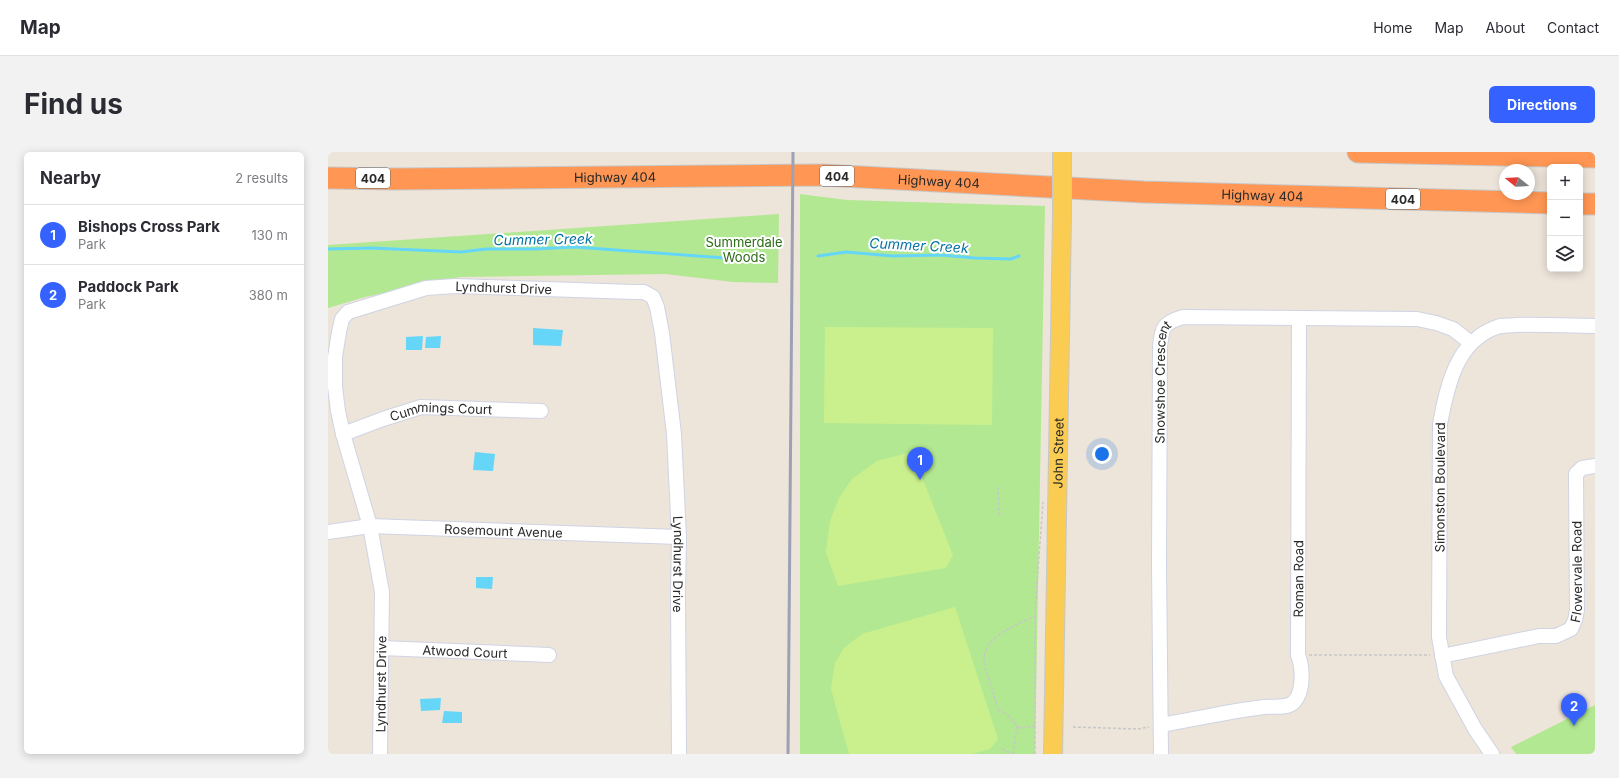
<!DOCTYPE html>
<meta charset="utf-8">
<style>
:root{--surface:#fff;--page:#f2f2f3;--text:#2b2b33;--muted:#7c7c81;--line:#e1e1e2;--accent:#3562ff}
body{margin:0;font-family:Inter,sans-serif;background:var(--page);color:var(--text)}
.controls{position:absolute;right:12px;top:12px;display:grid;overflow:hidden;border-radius:6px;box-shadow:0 2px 10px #0003}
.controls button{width:36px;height:36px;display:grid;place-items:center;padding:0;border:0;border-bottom:1px solid var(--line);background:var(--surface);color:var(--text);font:20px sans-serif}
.compass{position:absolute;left:1171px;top:12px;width:36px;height:36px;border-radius:50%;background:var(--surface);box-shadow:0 2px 10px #0003;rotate:288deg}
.you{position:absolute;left:774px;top:302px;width:14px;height:14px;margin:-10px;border:3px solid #fff;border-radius:50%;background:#1a73e8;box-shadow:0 0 0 6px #1a73e833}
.badge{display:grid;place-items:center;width:26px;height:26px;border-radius:50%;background:var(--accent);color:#fff;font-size:13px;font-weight:700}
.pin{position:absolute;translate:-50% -33px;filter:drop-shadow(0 1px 2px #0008)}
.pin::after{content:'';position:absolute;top:21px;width:14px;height:12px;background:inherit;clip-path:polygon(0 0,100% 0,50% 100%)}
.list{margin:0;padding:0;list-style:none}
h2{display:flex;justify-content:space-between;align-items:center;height:52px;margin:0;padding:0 16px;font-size:17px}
h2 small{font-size:13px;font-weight:400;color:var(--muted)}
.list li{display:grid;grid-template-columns:26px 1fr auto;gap:12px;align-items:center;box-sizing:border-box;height:60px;padding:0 16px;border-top:1px solid var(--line)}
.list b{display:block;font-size:15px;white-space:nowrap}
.list p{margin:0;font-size:13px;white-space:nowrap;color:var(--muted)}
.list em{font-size:13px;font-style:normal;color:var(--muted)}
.icon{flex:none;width:22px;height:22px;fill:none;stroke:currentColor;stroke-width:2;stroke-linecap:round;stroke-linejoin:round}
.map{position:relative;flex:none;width:1267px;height:602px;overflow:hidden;border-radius:6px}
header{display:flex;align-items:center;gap:24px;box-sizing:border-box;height:56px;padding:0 20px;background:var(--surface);border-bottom:1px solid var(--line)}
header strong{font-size:19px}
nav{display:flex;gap:22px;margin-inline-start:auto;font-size:14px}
.intro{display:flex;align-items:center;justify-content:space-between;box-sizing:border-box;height:96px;padding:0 24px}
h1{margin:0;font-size:28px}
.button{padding:10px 18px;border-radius:6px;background:var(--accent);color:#fff;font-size:14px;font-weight:700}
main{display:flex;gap:24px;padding:0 24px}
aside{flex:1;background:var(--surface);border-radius:6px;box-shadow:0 2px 10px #0003}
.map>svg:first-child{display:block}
.green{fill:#b3e892}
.pitch{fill:#caf08d}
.water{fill:#65d6f7}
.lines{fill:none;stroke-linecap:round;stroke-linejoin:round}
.stream{stroke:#65d6f7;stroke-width:3}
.minor-casing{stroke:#cfd4e4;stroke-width:16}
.major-casing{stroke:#c7c7c7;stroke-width:20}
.highway-casing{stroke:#c7c7c7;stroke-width:23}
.path{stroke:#c7c7c7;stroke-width:1.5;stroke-dasharray:3 2;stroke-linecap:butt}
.minor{stroke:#fff;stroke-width:14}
.major{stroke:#facc51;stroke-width:18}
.highway{stroke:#ff9653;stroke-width:21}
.rail{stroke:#9ca1b5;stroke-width:3}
.major-bridge-casing{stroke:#c7c7c7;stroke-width:20;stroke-linecap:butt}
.major-bridge{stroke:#facc51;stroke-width:18}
.labels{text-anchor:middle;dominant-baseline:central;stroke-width:4;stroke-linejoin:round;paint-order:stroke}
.shield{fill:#fff;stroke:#696969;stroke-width:1}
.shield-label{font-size:12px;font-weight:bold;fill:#292929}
.street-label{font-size:13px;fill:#292929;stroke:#fff}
.park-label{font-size:13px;fill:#2a6b15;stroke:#fff}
.water-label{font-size:14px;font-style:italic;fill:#0472a3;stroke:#fff}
</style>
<header>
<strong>Map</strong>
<nav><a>Home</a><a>Map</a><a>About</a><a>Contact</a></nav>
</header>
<div class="intro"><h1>Find us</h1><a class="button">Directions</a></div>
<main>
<aside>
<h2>Nearby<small>2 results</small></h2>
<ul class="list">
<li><span class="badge">1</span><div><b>Bishops Cross Park</b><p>Park</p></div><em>130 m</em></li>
<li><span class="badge">2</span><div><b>Paddock Park</b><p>Park</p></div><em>380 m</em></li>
</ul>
</aside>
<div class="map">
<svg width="1267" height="602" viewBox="0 0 1267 602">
<rect width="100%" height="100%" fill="#ede4da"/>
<!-- green -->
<path class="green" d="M472,42L519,48L717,54L707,602H472Z
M451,62L450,131L405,130L337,122L132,125L37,145L0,156V93Z
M1267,553V602H1188L1183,595Z"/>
<!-- pitch -->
<path class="pitch" d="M497,175L665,176L664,273L496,271Z
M584,300L625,403L618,416L510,434L498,400L502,369L511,346L524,327L549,309Z
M627,455L670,587L662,597L644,602H521L503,537L507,511L516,496L534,482Z"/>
<!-- water -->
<path class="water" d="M205,176L235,178L233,194L205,193Z
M95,184L94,198H78V185Z
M113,184L112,196H97L98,185Z
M147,300L167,302L165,319L145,318Z
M148,425H165L164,437L148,436Z
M113,546L112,558L93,559L92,547Z
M116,559L134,560V571H114Z"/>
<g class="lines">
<!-- stream -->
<path class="stream" d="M0,97L44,96L133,100L158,97H206L247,95L397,106L430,103
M490,104L518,100L565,104L613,103L647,106L683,107L691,104"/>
<!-- minor casing -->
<g class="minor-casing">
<g id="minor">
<path id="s1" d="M15,282L55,267L93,255L213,259"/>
<path id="s2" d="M0,380L42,374L351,385"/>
<path id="s3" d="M54,496L221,503"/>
<path id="s4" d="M1114,504L1211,484H1228L1243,477L1247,468L1249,458L1248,322L1254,316L1267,314"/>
<path id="s5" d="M833,573C868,567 902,559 936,555C945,554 959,557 966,550C976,539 975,516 970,503L971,166"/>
<path id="s6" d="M52,602L54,440L42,374L15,282L10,259L7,235V205L11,180L14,167L20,160L98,136L127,134L306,140H316L325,145L329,155L334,181L346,282L351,385L350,442L351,602"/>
<path id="s7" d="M833,602L831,414L832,195C834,175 835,171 855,165L1089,167L1108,171L1125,177L1143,191"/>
<path id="s8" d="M1164,602L1147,577L1118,524L1111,485L1112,272C1119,235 1128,189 1169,175C1175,173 1182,174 1187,173C1214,172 1241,174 1267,174"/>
</g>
</g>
<!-- major casing -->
<g class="major-casing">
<g id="major">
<path id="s9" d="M725,602L734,65"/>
</g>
</g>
<!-- highway casing -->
<g class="highway-casing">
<g id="highway">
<path d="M1030,0L1267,5"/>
<path id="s10" d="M0,26L66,27L495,23L816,40L1222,51"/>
<path d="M1252,52H1267"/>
</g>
</g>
<!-- path -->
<path class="path" d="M670,335L671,364
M981,503H1102
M707,574L692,576L677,561L671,559C668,551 655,511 656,505C659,482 690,473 707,464
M745,575L810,577L821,575
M674,597L684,602
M685,602L689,574
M707,602V458L715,350"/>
<!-- minor -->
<use href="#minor" class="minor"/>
<!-- major -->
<use href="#major" class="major"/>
<!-- highway -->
<use href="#highway" class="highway"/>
<!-- rail -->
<path class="rail" d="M460,602L465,0"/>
<!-- major-bridge casing -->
<g class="major-bridge-casing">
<path id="major-bridge" d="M734,0V65"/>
</g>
<!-- major-bridge -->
<use href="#major-bridge" class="major-bridge"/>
</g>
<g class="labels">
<!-- shield labels -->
<g class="shield">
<rect x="492" y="14" width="34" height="20" rx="3"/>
<rect x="28" y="16" width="34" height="20" rx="3"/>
<rect x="1058" y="37" width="34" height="20" rx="3"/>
</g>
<g class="shield-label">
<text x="509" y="24">404</text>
<text x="45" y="26">404</text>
<text x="1075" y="47">404</text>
</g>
<!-- street labels -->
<g class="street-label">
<text stroke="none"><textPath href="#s10" startOffset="287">Highway 404</textPath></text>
<text stroke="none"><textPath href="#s10" startOffset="611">Highway 404</textPath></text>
<text stroke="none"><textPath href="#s10" startOffset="935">Highway 404</textPath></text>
<text stroke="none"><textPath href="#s6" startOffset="610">Lyndhurst Drive</textPath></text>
<text stroke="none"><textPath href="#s7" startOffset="372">Snowshoe Crescent</textPath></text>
<text stroke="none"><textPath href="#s1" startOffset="102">Cummings Court</textPath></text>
<text stroke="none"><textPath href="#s9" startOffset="301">John Street</textPath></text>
<text stroke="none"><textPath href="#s8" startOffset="280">Simonston Boulevard</textPath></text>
<text stroke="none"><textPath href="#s2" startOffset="176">Rosemount Avenue</textPath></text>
<text stroke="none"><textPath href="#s6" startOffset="1030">Lyndhurst Drive</textPath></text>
<text stroke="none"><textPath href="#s4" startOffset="191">Flowervale Road</textPath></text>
<text stroke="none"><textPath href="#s5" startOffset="261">Roman Road</textPath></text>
<text stroke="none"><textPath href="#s3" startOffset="83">Atwood Court</textPath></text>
<text stroke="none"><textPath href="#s6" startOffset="70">Lyndhurst Drive</textPath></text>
</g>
<!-- park labels -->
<g class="park-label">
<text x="416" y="90">Summerdale<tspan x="416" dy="15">Woods</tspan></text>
</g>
<!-- water labels -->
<g class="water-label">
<text transform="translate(215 87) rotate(-1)">Cummer Creek</text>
<text transform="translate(591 93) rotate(3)">Cummer Creek</text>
</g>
</g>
</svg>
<div class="controls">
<button>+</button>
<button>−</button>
<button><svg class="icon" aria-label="layers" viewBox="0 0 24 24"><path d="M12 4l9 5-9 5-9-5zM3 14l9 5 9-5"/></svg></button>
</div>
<svg class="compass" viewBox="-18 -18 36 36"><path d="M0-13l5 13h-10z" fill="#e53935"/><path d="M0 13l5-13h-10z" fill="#7c7c81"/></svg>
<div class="you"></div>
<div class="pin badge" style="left:592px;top:328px">1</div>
<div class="pin badge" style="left:1246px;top:574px">2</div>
</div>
</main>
